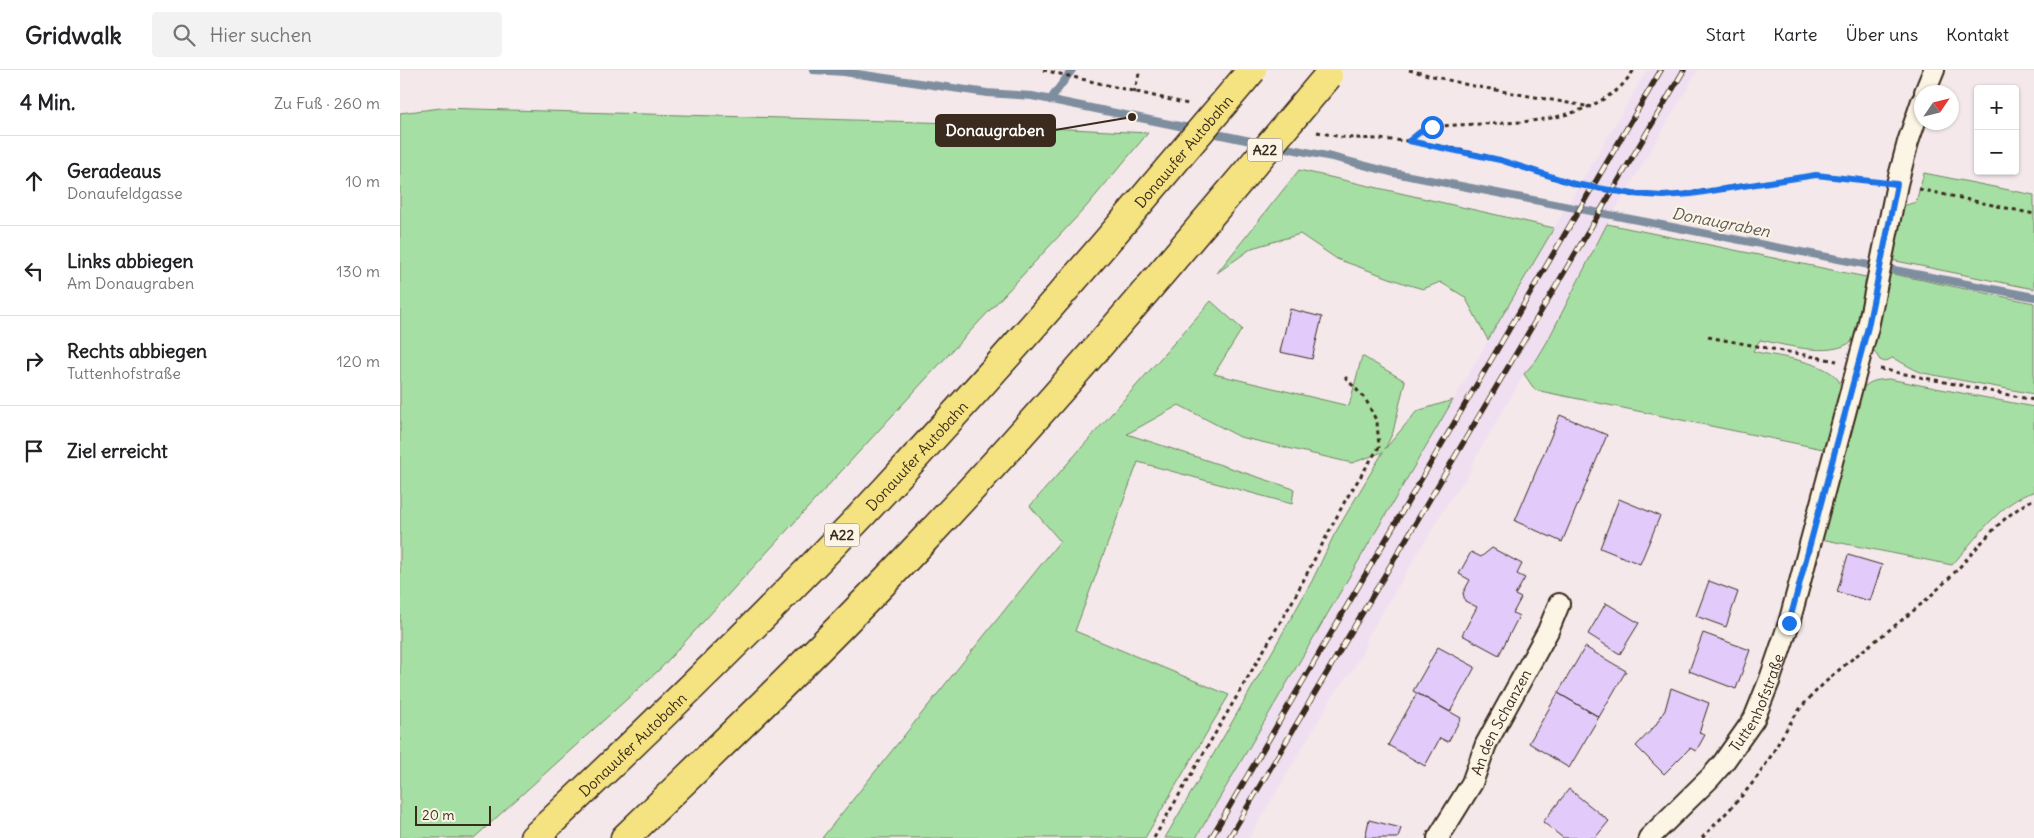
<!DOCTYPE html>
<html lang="de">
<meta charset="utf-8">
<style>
:root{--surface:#fff;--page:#f2f2f2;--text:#202124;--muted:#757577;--line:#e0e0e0}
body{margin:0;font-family:Delius,sans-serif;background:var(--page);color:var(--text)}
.controls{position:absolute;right:15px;top:15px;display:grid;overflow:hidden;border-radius:5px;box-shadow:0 1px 4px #0004}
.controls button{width:45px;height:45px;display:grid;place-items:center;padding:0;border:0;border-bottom:1px solid var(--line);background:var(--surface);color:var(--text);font:25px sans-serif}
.compass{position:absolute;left:1514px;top:15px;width:45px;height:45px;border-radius:50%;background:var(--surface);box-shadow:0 1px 4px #0004;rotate:55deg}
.scale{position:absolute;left:15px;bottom:12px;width:76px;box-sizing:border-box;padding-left:5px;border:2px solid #3b2a1e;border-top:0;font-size:14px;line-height:18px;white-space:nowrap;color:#3b2a1e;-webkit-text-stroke:4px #fcf5e5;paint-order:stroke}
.stop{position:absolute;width:15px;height:15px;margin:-11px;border:4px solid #1a73e8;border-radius:50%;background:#fff}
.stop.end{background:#1a73e8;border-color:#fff;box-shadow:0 1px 5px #0008}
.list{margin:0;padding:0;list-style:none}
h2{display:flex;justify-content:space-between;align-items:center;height:65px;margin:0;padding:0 20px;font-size:21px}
h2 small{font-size:16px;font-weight:400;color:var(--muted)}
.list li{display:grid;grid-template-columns:32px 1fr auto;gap:15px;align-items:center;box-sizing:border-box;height:90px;padding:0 20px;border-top:1px solid var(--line)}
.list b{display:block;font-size:19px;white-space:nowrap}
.list p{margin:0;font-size:16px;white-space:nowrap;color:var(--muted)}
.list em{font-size:16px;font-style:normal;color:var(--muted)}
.icon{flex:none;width:28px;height:28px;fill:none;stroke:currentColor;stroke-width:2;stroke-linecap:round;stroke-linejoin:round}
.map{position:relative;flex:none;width:1634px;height:768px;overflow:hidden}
header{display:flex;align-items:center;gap:30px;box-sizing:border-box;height:70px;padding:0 25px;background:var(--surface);border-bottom:1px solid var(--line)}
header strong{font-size:24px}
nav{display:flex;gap:28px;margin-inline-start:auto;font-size:18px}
.search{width:350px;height:45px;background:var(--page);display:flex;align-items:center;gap:12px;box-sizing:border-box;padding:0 18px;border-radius:5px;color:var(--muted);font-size:19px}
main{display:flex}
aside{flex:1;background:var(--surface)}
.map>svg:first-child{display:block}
.built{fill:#efdff0}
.green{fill:#a6dfa4;stroke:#708461}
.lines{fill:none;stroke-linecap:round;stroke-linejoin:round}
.stream{stroke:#7f8e9f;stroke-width:8}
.building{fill:#e2cafa;stroke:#3b2a1e}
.minor-casing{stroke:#3b2a1e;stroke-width:24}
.motorway-casing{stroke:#3b2a1e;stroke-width:31}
.path{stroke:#3b2a1e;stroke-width:3;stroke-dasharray:4 4;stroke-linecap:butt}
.minor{stroke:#fcf5e5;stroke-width:20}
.motorway{stroke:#f5e382;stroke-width:28}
.rail-casing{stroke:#3b2a1e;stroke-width:5.5}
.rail{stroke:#fcf5e5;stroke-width:4;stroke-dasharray:11;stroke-linecap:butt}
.motorway-bridge-casing{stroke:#3b2a1e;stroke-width:31;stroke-linecap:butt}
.motorway-bridge{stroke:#f5e382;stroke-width:28}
.route{stroke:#1a73e8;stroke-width:6}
.labels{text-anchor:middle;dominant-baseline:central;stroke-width:4;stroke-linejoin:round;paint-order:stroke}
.shield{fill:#fcf5e5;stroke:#75675a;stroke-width:1}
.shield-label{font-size:14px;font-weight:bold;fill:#3b2a1e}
.street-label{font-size:15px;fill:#3b2a1e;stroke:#fcf5e5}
.water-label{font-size:16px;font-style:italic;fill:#585454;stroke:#fcf5e5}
.leader{fill:none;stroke:#3b2a1e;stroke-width:2}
.callout-dot{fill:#3b2a1e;stroke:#fcf5e5;stroke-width:2}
.callout{fill:#3b2a1e;stroke:#3b2a1e;stroke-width:2}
.callout-label{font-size:16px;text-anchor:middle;font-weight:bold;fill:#fff}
</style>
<header>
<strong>Gridwalk</strong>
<div class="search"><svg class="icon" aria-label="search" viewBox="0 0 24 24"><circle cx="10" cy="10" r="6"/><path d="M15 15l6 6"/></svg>Hier suchen</div>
<nav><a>Start</a><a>Karte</a><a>Über uns</a><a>Kontakt</a></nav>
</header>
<main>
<aside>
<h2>4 Min.<small>Zu Fuß · 260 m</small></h2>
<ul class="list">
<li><svg class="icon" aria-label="ahead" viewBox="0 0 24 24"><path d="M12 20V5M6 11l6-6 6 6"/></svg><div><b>Geradeaus</b><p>Donaufeldgasse</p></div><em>10 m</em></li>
<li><svg class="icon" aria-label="left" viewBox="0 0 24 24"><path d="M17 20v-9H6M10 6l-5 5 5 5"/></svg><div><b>Links abbiegen</b><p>Am Donaugraben</p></div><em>130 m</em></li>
<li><svg class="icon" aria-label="right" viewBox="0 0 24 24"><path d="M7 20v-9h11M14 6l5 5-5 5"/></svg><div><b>Rechts abbiegen</b><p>Tuttenhofstraße</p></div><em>120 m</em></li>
<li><svg class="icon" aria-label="arrive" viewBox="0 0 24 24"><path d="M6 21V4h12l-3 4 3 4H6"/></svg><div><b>Ziel erreicht</b></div></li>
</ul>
</aside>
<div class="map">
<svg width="1634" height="768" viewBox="0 0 1634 768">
<rect width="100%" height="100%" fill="#f4e8eb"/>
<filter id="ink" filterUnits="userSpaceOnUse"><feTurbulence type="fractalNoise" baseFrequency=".02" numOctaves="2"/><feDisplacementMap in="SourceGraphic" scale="10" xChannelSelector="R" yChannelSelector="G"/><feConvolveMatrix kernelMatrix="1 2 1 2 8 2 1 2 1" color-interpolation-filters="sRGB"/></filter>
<g filter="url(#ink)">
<!-- built -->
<path class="built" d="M1247,0H1298L1207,154L1137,289L1124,304L1075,388L1069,404L1047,434L967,568L962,583L950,603L938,617L849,768H796Z"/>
<!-- green -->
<path class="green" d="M41,38L555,53L748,63L686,137L524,311L259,600L74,768H0V43Z
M899,100L1154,158L1088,270L1065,227L1040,212L1023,219L1006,214L937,189L900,164L852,178L817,203Z
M1524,103L1634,125V219L1491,190L1503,136L1516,132Z
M1207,154L1471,208L1457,266C1438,291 1387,275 1360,270L1353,281C1373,287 1446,291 1441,323C1438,342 1429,361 1423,379L1135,320L1124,304L1137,289L1147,272Z
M1488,203L1634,233V324L1523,303C1511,299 1503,292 1492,288L1485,292L1480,290L1472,278Z
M811,231L842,259L814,304L949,336L962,286L1005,311L993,362L985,379L1017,341L1053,330L796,768H765L850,621L912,511L934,465L983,382L952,393L840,367L779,335L727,364L894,419L892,434L738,392L675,561L829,625L745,768H422L660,471L630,436Z
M1489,309L1634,337V422C1603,429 1573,472 1552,495L1421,469L1463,318C1471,310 1478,310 1489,309Z"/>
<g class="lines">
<!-- stream -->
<path class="stream" d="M413,0L444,2L587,23L632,26L794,59
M650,30L672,0
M807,62L865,74
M876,76L932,87L994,103L1634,227"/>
</g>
<!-- building -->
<path class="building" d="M890,239L922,247L912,289L880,282Z
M1160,345L1207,365L1162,472L1115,451Z
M1219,429L1260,446L1240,494L1200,478Z
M1092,478L1122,494L1117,504L1125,508L1115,525L1121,528L1113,543L1119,546L1099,585L1062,565L1077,537L1065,531L1063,523L1070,510L1059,504L1071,482L1081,487Z
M1448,485L1482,495L1470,531L1437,522Z
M1309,511L1338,522L1326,557L1296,546Z
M1206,533L1239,553L1220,584L1188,564Z
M1303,563L1350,580L1336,619L1289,601Z
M1038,577L1075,597L1050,642L1013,621Z
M1185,577L1226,601L1199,647L1158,623Z
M1271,618L1309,633L1299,663L1305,665L1296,681L1290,678L1264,704L1236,676L1255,656L1265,640Z
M1017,623L1061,648L1048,672L1040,668L1025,696L988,675Z
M1158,623L1199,647L1169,698L1129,673Z
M1169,719L1209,751L1195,768H1163L1143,752Z
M969,750L1001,758L998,768H965Z"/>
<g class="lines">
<!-- minor casing -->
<g class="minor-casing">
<g id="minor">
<path d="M1525,22L1534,0"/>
<path id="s1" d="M1038,768L1072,713L1086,674L1148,561L1159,534"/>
<path id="s2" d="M1249,768L1310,708L1323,693L1354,649L1370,609L1389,553L1468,257L1497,114L1508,72L1522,31"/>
</g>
</g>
<!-- motorway casing -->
<g class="motorway-casing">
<g id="motorway">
<path id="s3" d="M134,768C254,655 373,540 486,419C569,329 651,237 731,143"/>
<path d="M225,768C327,670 428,572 525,469C621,367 713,261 803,154"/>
</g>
</g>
<!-- path -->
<path class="path" d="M643,0L788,34
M1009,0L1068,15L1191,37
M734,23L740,0
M917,62L941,67L1009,71L1055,79L1100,90L1175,115L1233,125L1263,126L1291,123L1416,105L1474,112
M1009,71L1020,62L1032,57C1095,50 1163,61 1217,20C1223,15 1229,7 1234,0
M1519,119L1634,144
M1308,267L1437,291
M1480,299L1634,330
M754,768L892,532L945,431L979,377L977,352L966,330L945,307
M1302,768C1323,746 1345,725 1362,700C1377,678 1388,652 1405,633C1446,587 1500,557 1543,514C1574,485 1595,449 1634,429"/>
<!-- minor -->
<use href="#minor" class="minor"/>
<!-- motorway -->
<use href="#motorway" class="motorway"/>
<!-- rail casing -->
<g class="rail-casing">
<path id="rail" d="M811,768L1261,0
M829,768L1284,0"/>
</g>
<!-- rail -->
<use href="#rail" class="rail"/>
<!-- motorway-bridge casing -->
<g class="motorway-bridge-casing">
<g id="motorway-bridge">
<path id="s4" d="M731,143L852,0"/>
<path d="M803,154L928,6"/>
</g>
</g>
<!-- motorway-bridge -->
<use href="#motorway-bridge" class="motorway-bridge"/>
</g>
</g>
<g class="lines" filter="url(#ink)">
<!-- route -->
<path class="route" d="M1032,57L1020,62L1009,71L1100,90L1175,114L1233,124L1263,126L1291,124L1416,105L1497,114L1468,257L1389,553"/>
</g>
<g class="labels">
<!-- shield labels -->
<g class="shield">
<rect x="847.5" y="68.5" width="35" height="23" rx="4"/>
<rect x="424.5" y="453.5" width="35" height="23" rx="4"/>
</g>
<g class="shield-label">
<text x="865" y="80">A22</text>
<text x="442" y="465">A22</text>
</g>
<!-- street labels -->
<g class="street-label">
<text stroke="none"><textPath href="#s4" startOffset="81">Donauufer Autobahn</textPath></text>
<text stroke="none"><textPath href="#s3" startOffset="541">Donauufer Autobahn</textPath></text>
<text stroke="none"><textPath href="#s2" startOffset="175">Tuttenhofstraße</textPath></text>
<text stroke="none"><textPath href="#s1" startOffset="132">An den Schanzen</textPath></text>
<text stroke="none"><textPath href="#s3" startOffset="136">Donauufer Autobahn</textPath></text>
</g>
<!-- water labels -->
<g class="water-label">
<text transform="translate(1321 152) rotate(11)">Donaugraben</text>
</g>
</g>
<!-- callouts -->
<path class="leader" d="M732 47L655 60"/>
<circle class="callout-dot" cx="732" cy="47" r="5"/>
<rect class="callout" x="536" y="45" width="119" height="31" rx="5"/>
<g class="callout-label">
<text x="595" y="66">Donaugraben</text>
</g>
</svg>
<div class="controls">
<button>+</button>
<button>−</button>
</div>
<svg class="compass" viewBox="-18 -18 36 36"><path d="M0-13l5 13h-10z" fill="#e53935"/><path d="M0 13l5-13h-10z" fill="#757577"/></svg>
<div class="scale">20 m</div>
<div class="stop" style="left:1032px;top:57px"></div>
<div class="stop end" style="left:1389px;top:553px"></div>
</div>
</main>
